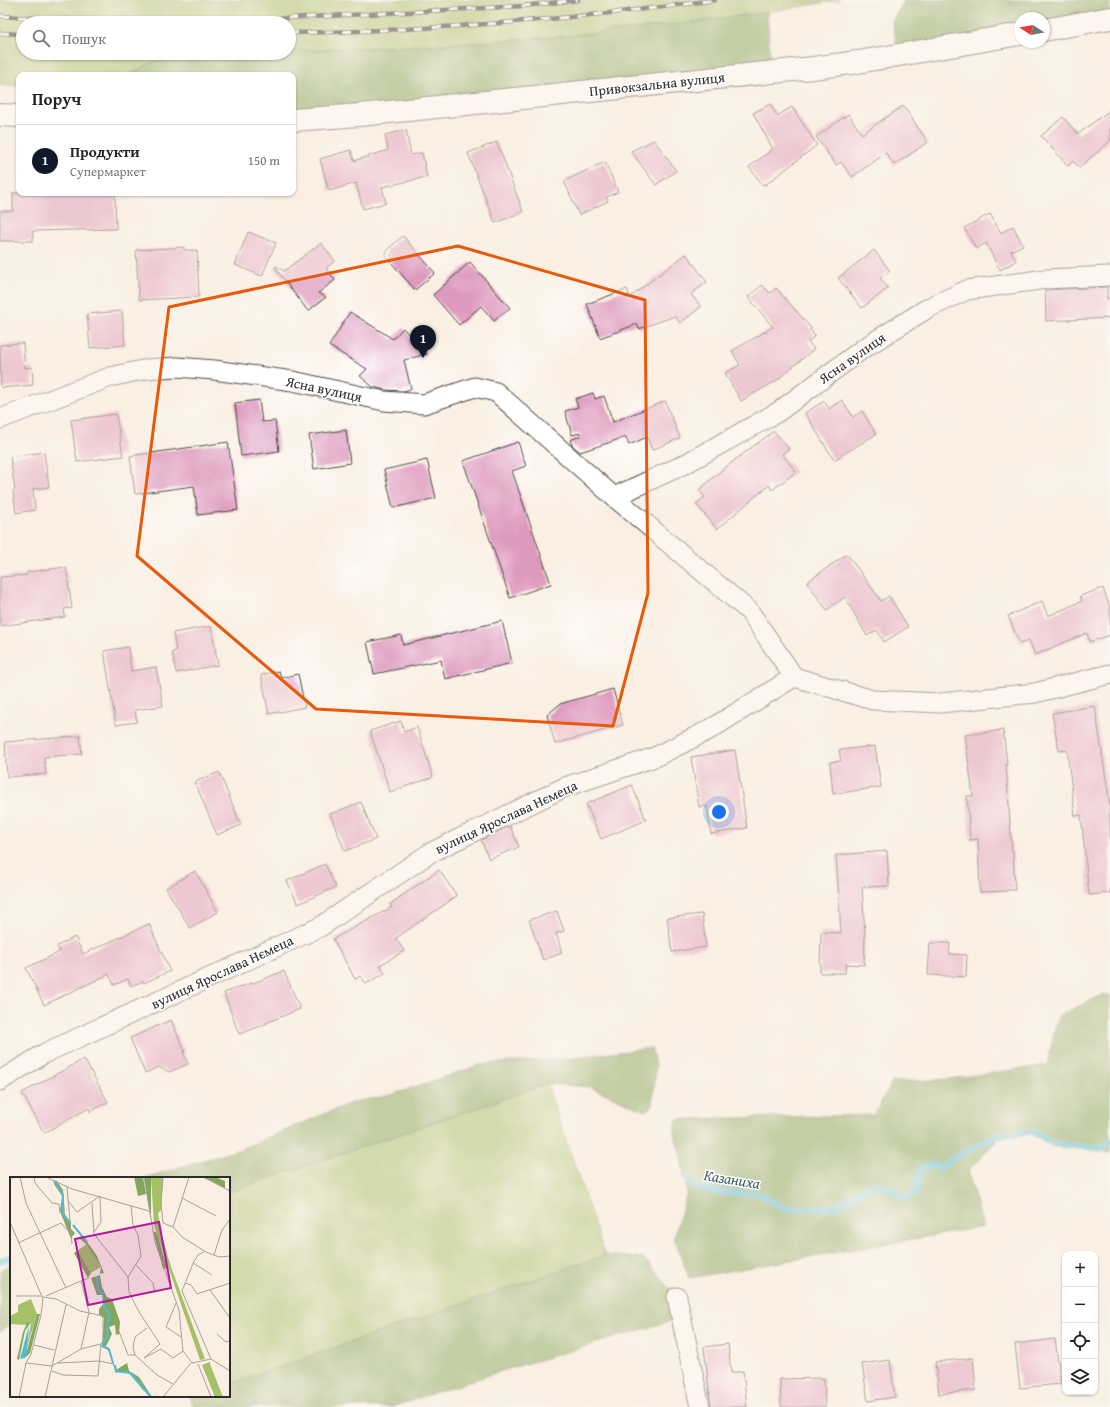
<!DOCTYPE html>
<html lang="uk">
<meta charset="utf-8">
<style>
:root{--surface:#fff;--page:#f6f6f6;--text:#222;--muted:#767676;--line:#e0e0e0;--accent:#111827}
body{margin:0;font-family:"Gentium Book Plus",serif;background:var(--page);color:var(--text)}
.controls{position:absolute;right:12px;bottom:12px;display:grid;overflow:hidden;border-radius:8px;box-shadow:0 1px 3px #0004}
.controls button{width:36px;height:36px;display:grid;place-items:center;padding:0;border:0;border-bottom:1px solid var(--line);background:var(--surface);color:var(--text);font:20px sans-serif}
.compass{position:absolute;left:1014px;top:12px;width:36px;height:36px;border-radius:50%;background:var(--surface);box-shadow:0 1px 3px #0004;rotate:281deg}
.you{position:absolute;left:719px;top:812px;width:14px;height:14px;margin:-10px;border:3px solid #fff;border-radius:50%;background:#1a73e8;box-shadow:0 0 0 6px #1a73e833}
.badge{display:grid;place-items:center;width:26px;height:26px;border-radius:50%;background:var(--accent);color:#fff;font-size:13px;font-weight:700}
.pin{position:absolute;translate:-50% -33px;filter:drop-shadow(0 1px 2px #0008)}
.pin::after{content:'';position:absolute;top:21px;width:14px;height:12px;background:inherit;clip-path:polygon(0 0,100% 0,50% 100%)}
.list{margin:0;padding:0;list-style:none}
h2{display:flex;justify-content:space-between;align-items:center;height:52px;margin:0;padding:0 16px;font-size:17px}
h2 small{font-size:13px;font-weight:400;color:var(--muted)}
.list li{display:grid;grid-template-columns:26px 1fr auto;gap:12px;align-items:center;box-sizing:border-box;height:72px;padding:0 16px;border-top:1px solid var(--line)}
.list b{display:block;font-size:15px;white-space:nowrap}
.list p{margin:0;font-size:13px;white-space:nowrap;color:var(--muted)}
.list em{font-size:13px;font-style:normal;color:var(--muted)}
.icon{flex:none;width:22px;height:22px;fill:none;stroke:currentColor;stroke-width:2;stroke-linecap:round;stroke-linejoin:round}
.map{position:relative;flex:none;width:1110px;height:1407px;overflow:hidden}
.search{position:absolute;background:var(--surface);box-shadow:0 1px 3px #0004;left:16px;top:16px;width:280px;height:44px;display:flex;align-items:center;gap:10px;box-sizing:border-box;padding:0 14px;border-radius:22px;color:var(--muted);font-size:15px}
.panel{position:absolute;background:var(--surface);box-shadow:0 1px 3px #0004;left:16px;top:72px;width:280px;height:124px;border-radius:8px}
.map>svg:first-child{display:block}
.green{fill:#a4c168;stroke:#68764a}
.forest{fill:#83a75c;stroke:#576944}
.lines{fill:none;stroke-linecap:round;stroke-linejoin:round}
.stream{stroke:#54bbd2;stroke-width:7}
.building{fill:#de9abe}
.minor-casing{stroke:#4a4846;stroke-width:21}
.tertiary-casing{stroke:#4a4846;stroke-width:24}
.minor{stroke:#fff;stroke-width:19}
.tertiary{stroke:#fff;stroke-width:22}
.rail-casing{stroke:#2b2b2b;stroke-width:4.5}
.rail{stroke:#fff;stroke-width:3;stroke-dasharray:9;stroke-linecap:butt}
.marked{fill:none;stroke:#e8590c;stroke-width:3;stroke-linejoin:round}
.labels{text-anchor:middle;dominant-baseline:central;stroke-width:3;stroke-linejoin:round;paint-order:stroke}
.street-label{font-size:14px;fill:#2b2b2b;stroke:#fff}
.water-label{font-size:15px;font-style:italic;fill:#395d65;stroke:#fff}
.inset-river{fill:none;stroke:#54bbd2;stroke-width:2}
.inset-road{fill:none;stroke:#a7a199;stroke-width:1}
.view{fill:#b5179e;fill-opacity:0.15;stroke:#b5179e;stroke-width:2}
.inset-edge{fill:none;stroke:#2b2b2b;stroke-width:2}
</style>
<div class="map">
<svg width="1110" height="1407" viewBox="0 0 1110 1407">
<rect width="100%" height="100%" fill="#fff"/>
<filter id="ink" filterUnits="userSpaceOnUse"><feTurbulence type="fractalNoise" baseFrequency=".025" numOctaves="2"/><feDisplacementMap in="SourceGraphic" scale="8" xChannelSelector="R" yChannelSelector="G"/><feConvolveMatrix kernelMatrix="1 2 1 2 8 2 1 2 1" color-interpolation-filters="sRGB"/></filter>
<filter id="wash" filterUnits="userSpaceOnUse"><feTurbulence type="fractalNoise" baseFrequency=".012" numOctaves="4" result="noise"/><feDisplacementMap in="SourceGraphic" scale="16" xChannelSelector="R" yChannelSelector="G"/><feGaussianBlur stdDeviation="0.9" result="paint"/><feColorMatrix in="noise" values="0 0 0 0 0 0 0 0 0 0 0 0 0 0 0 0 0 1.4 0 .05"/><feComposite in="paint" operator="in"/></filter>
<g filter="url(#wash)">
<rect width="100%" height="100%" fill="#faefe2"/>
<!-- green -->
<path class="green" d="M0,0H840C755,14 671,27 585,34C487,43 388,47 289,51V23H23V53H227L194,54L170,58L152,63L128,75H19V86H0Z
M547,1084L605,1255L229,1384V1192Z"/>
<!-- forest -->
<path class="forest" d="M905,0H1110V18L1044,30V18H1020V34L899,55L892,21Z
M767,12L771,72L293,120V75H128C136,71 145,65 153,62C193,48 247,53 289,53V51C351,48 413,47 474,43C572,37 670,26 767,12Z
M1102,995H1110V1153L1044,1142L1032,1131L999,1138L968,1171L983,1227L689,1278L674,1237L687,1192L680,1152L674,1134L677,1119L874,1115L892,1082L949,1079L1047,1065L1058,1016Z
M651,1048L656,1067L652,1107L645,1111L590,1087L547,1084L229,1192V1178H144L238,1150L353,1102L391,1095L482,1064L562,1059Z
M605,1255L644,1258L677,1297L681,1318L495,1373L392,1407H194L190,1397L229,1396V1384Z
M11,1264V1322L0,1333V1270Z"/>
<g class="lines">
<!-- stream -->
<path class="stream" d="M685,1178L697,1188L723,1193H759L784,1209L836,1207L872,1184L896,1191L903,1198L916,1192L920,1171L930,1164L940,1168L949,1161L995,1136L1032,1131L1054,1144L1102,1148L1110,1141
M0,1261L11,1257"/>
</g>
<g id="blocks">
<!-- building -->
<path class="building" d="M770,104L777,116L792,107L817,145L765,185V184L763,185L749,167L773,149L753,113Z
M903,106L928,142L894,165L886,153L852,177L841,162L836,165L816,137L848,114L862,134Z
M1110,110V141L1079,168L1073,161L1068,166L1041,136L1063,117L1078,134Z
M406,130L411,155L422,153L427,177L382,187L386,203L363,209L356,183L329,191L320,159L351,150L354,161L388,150L385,135Z
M654,140L676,171L656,185L631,151Z
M497,142L523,212L495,223L468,153Z
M605,162L618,192L606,197L608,201L579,215L564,181Z
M13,193H115L116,229L33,231V241H0V211H13Z
M990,214L1001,233L1013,226L1023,245L1011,251L1016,261L1000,270L986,243L976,249L964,228Z
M248,232L276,243L262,276L235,265Z
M403,236L435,273L415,290L385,255L389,248Z
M321,243L335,261L326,268L335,280L318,293L326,297L308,311L275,268L276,266L284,271Z
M184,247V250H197L199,297L139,300L136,250Z
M874,250L890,271L880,278L888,288L862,308L838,278Z
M686,254L707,282L691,294L701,307L680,323L675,316L639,329L637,324L600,338L587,304L627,289L630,297Z
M470,262L510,308L494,321L481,306L459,325L433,295Z
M762,285L770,293L776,288L811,328L810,329L815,336L808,342L814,349L776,381L741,401L725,373L740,365L732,351L773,327L748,297Z
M1107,287V299L1110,298V318L1046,321L1045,290Z
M122,311L125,345L90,348L87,314Z
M350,312L393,339L403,328L427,354L404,360L411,389L403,391L386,390L373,387L360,376L367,369L329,346Z
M23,343L25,368L32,367L33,385L1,388L0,345Z
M593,393L595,399L604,396L613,422L665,401L680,438L652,450L647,437L629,445L626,437L580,452L572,445L570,440L581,436L580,433L572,435L565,411L578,407L575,399Z
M259,400L262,422L275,421L279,451L241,456L235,403Z
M842,400L853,417L862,411L876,434L834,460L805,413L824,401L829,409Z
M116,414L123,456L77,462L71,420Z
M346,430L350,463L314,469L309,435Z
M774,431L789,449L782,454L796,472L772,490L769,485L717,529L696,504L705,497L699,490L723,469Z
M228,442L238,510L198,515L194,486L135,494L130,456Z
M518,442L526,466L512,471L551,584L510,598L463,461Z
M44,452L49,487L33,489L35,510L16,513L13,491L15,490L10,457Z
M427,460L436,498L393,508L384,470Z
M847,554L881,601L889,596L908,627L884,642L877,630L867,636L845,597L827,610L807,582Z
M66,567L72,608L64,609L65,617L0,626V577L27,575V572Z
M1103,588L1110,608V635L1090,642L1087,633L1035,655L1029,640L1020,644L1008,616L1042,601L1048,616L1082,601L1080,596Z
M502,621L512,663L445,679L441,660L374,674L367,642L401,635L403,645Z
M211,626L218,665L176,673L172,652L176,651L173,633Z
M128,647L131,671L156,667L163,706L135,710L137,722L116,725L104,651Z
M279,671L281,678L298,674L305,707L269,714L261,675Z
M613,689L623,725L555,744L547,715L560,704Z
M1095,706L1110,806V893L1089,895L1081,815L1075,816L1067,750L1059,751L1052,713Z
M401,721L404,732L417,727L433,777L390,792L370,731Z
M1003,730L1007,764H1006L1012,851H1013L1015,890H1007V891L980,892L978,839L970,840L967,796H973L965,735Z
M80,736L82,754L44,757L46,774L7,777L5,742Z
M875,746L881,787L833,794L830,762L841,761L839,750Z
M735,750L747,828L711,834L707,806L699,807L691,757Z
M219,772L241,825L217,835L195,782Z
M632,785L646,820L601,839L586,804Z
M361,802L376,839L345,851L330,814Z
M510,826L519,847L489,859L481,840Z
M887,851L889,886L862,887L865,935L864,965L846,964L845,973H820L821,932L841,933L836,855Z
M325,864L336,887L298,904L287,881Z
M439,870L457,896L396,938L404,951L380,965L385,973L366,984L361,976L355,979L333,939L392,907L390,904Z
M195,871L218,912L190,928L166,888Z
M557,911L564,931L556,933L562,953L543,960L529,920Z
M702,914L706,947L672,952L667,918Z
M149,924L170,971L144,983L143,981L131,986L128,979L114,985L109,974L44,1005L26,968L60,952L57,946L75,937L83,954Z
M930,943H950L949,954L967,955L966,977L928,975Z
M284,971L300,1009L266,1023V1024L239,1034L224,993L251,983V984Z
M171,1020L185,1052H183L188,1064L169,1072L159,1067L145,1073L130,1038Z
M84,1059L108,1102L90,1112L89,1108L44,1133L22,1093Z
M1055,1339L1061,1384L1020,1388L1015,1344Z
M728,1344L731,1373L743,1371L747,1407H711L704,1347Z
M973,1358L976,1390L939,1394L935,1362Z
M890,1360L895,1397L868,1401L862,1364Z
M824,1378L825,1407H781L780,1379Z"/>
</g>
</g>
<g filter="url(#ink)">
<use href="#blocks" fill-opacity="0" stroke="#4a4846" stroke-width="1"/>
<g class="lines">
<!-- minor casing -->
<g class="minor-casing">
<path id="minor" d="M0,419L110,377L147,369L177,367L214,370L293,381L384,401L424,404L475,387L496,392L614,497L749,611L794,677
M614,497L685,464L778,412L864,348L928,308L967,290L1046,279L1110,276
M0,1081L45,1053L320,927L430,853L565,787L655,757L709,730L794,677L873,700L940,703L1035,693L1110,674
M677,1297L700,1407"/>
</g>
<!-- tertiary casing -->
<g class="tertiary-casing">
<path id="tertiary" d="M1044,30L1110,18
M0,115L19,116
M293,120L360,115L813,68L858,62L1020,34"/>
</g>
<!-- minor -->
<use href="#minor" class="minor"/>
<!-- tertiary -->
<use href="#tertiary" class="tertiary"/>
<!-- rail casing -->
<g class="rail-casing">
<path id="rail" d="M0,16L73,20H250L524,6L578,0
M0,33L23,34
M289,33C432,30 574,20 715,0"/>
</g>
<!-- rail -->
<use href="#rail" class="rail"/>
</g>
</g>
<!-- marked area -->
<path d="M0 0H1110V1407H0ZM458,246L645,300L648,593L613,726L316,709L137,556L169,307Z" fill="#faefe2" fill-opacity=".55" fill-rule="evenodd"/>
<path class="marked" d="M458,246L645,300L648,593L613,726L316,709L137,556L169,307Z"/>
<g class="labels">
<!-- street labels -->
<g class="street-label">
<text transform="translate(657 84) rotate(-6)">Привокзальна вулиця</text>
<text transform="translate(852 358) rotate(-35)">Ясна вулиця</text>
<text transform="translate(324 389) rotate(12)">Ясна вулиця</text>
<text transform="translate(506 817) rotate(-25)">вулиця Ярослава Нємеца</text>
<text transform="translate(222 972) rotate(-25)">вулиця Ярослава Нємеца</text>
</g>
<!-- water labels -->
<g class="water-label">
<text transform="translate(732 1179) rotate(9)">Казаниха</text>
</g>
</g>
<!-- overview -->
<g transform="translate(10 1177)">
<rect width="220" height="220" fill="#faefe2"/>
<path d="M141,0H153L151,33L148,36L151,55L161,90L195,182L190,183L144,48ZM77,67L91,90L81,96L68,73ZM21,122L27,137L17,170L21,145L15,148L0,147V139L8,135V128ZM200,185V187L213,220H205L192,188Z" fill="#a4c168"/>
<path d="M124,0H133L136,17L128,19ZM134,0H141V44ZM193,0H205L215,4V11ZM46,3L53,13L55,38L61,45V52L65,56L61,61L63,67L50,34L52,19L44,7ZM143,54L147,56L157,91L153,92ZM73,59L87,79L94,96L90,97L91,90L77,68L68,60ZM68,73L81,96L78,101L64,76ZM90,98L92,110L97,120L102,122L110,145L109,157L106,158L105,148L99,150L102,157L96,169L99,172L106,193L117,186L119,194L129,200L142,220L133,213L120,196L114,194L106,196L98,173L92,170L94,141L89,138V132L94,126L93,118H87L81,101ZM27,137H30L20,176L15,181ZM21,145L15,154L9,183L7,182L13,155L17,146Z" fill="#83a75c"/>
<path d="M19,148L17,177L15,181L10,182Z" fill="#54bbd2"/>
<path class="inset-river" d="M44,4L53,18V36L59,46M63,48L77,65M87,100L88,113L93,118L94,130L100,138L97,150L98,158L92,169L99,172L103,186M105,188L106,194L120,196L141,220"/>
<path class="inset-road" d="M10,0L16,26L56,111M24,0L25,6L42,26L49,27L50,36M36,0L62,12L139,34M134,0L145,65L169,133L173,174L182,186L201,182L220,194M153,0L151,26L153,46L163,50L172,60L196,75L209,80L220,79M193,0L220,14M0,1L16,0M57,10L62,67M172,21L206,39M59,25L67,35L90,19M82,26L84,57L118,100L119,115L129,135L150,167L134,181M0,45L33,122L31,138L21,177L16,186L9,220M163,50L179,0M84,55L91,45L90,19M8,66L51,46L57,53M194,75L189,77L184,84L172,114L201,182M204,78L212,53L220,42M183,86L202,98M126,88L143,106L145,115M118,100L131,79L128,58L123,48L121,29M175,106L181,108L187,117L220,106M200,113L220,141M6,119H32M36,119L71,104M166,126L156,150L171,160M108,152L118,178H125L147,198L163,207M207,157L216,165L220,164M24,168L44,173M71,172L79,135L71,104L79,101M125,178L123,170L125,160L137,151M134,181L151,172L163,181L173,174M16,186L42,189L71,172L91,167L93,164V139L70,134L46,122L33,120M48,186L89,184L104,187M188,187L201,220M42,194L53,198L88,199L91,167M35,220L56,128M153,220L181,186"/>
<path class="view" d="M149,45L161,111L78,128L65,62Z"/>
<rect width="220" height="220" class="inset-edge"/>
</g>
</svg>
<div class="controls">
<button>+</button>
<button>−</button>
<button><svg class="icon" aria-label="locate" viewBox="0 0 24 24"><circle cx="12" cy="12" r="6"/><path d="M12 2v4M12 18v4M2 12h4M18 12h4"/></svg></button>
<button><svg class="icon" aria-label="layers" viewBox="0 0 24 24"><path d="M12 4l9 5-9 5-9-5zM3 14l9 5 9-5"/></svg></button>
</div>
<svg class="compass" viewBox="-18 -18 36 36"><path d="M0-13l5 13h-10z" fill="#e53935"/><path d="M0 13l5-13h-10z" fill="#767676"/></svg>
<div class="you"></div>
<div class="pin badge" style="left:423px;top:358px">1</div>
<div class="search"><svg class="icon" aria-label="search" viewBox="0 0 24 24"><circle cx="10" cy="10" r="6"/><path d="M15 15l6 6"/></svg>Пошук</div>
<section class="panel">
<h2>Поруч<small></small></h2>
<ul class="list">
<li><span class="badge">1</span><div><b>Продукти</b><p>Супермаркет</p></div><em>150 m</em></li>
</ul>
</section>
</div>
